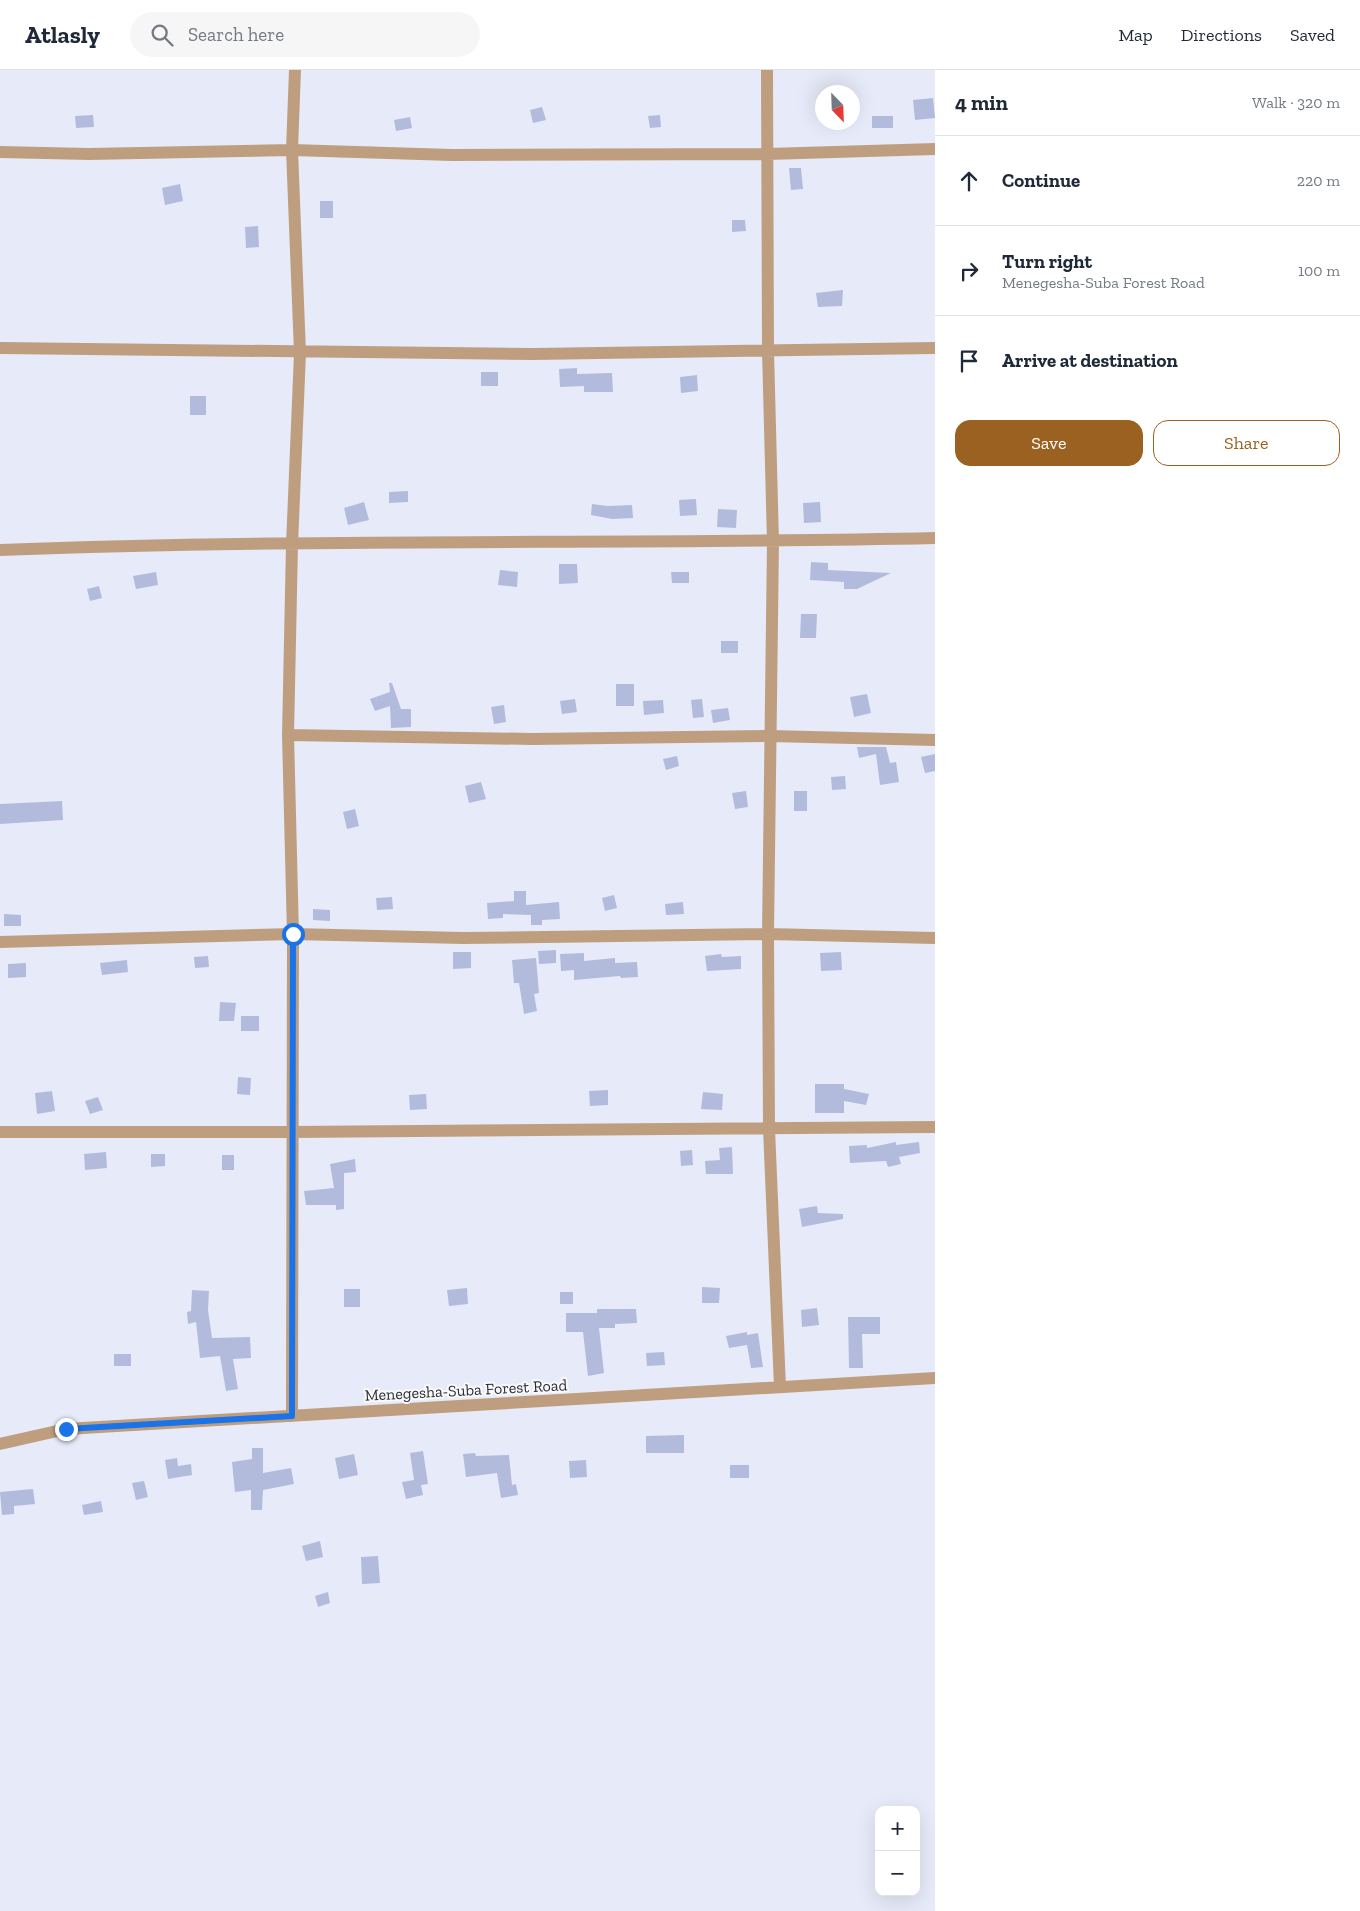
<!DOCTYPE html>
<meta charset="utf-8">
<style>
:root{--surface:#fff;--page:#f6f6f7;--text:#1f2937;--muted:#747a83;--line:#e0e1e3;--accent:#9b6120}
body{margin:0;font-family:"Zilla Slab",serif;background:var(--page);color:var(--text)}
.controls{position:absolute;right:15px;bottom:15px;display:grid;overflow:hidden;border-radius:10px;box-shadow:0 5px 20px #0002}
.controls button{width:45px;height:45px;display:grid;place-items:center;padding:0;border:0;border-bottom:1px solid var(--line);background:var(--surface);color:var(--text);font:25px sans-serif}
.compass{position:absolute;left:815px;top:15px;width:45px;height:45px;border-radius:50%;background:var(--surface);box-shadow:0 5px 20px #0002;rotate:157deg}
.stop{position:absolute;width:15px;height:15px;margin:-11px;border:4px solid #1a73e8;border-radius:50%;background:#fff}
.stop.end{background:#1a73e8;border-color:#fff;box-shadow:0 1px 5px #0008}
.list{margin:0;padding:0;list-style:none}
h2{display:flex;justify-content:space-between;align-items:center;height:65px;margin:0;padding:0 20px;font-size:21px}
h2 small{font-size:16px;font-weight:400;color:var(--muted)}
.list li{display:grid;grid-template-columns:32px 1fr auto;gap:15px;align-items:center;box-sizing:border-box;height:90px;padding:0 20px;border-top:1px solid var(--line)}
.list b{display:block;font-size:19px;white-space:nowrap}
.list p{margin:0;font-size:16px;white-space:nowrap;color:var(--muted)}
.list em{font-size:16px;font-style:normal;color:var(--muted)}
.actions{display:flex;gap:10px;padding:15px 20px}
.actions a{flex:1;padding:11px 0;border:1px solid var(--accent);border-radius:15px;text-align:center;font-size:18px;color:var(--accent)}
.actions .main{background:var(--accent);color:#fff}
.icon{flex:none;width:28px;height:28px;fill:none;stroke:currentColor;stroke-width:2;stroke-linecap:round;stroke-linejoin:round}
.map{position:relative;flex:none;width:935px;height:1841px;overflow:hidden}
header{display:flex;align-items:center;gap:30px;box-sizing:border-box;height:70px;padding:0 25px;background:var(--surface);border-bottom:1px solid var(--line)}
header strong{font-size:24px}
nav{display:flex;gap:28px;margin-inline-start:auto;font-size:18px}
.search{width:350px;height:45px;background:var(--page);display:flex;align-items:center;gap:12px;box-sizing:border-box;padding:0 18px;border-radius:28px;color:var(--muted);font-size:19px}
main{display:flex}
aside{flex:1;background:var(--surface)}
.map>svg:first-child{display:block}
.building{fill:#b2bbdc}
.lines{fill:none;stroke-linecap:round;stroke-linejoin:round}
.minor{stroke:#bf9e80;stroke-width:12}
.route{stroke:#1a73e8;stroke-width:6}
.labels{text-anchor:middle;dominant-baseline:central;stroke-width:4;stroke-linejoin:round;paint-order:stroke}
.street-label{font-size:16px;fill:#2b2e3b;stroke:#f9f9f9}
</style>
<header>
<strong>Atlasly</strong>
<div class="search"><svg class="icon" aria-label="search" viewBox="0 0 24 24"><circle cx="10" cy="10" r="6"/><path d="M15 15l6 6"/></svg>Search here</div>
<nav><a>Map</a><a>Directions</a><a>Saved</a></nav>
</header>
<main>
<div class="map">
<svg width="935" height="1841" viewBox="0 0 935 1841">
<rect width="100%" height="100%" fill="#e7ebf9"/>
<!-- building -->
<path class="building" d="M933,28L935,48L915,50L913,30Z
M542,37L546,50L533,53L530,40Z
M93,45L94,57L76,58L75,46Z
M660,45L661,57L650,58L648,46Z
M872,46H893V58H872Z
M410,47L412,58L396,61L394,50Z
M789,98H801L803,119L791,120Z
M180,114L183,131L165,135L162,118Z
M320,131H333V148H320Z
M732,150H745L746,161L732,162Z
M258,156L259,177L246,178L245,157Z
M843,220L842,236L818,237L816,223Z
M577,298V304L612,303L613,322H584V316L560,317L559,299Z
M481,302H498V316H481Z
M697,305L698,321L681,323L680,307Z
M190,326H206V345H190Z
M408,421V432L389,433V422Z
M696,429L697,445L680,446L679,430Z
M364,432L369,450L348,455L344,438Z
M820,432L821,452L804,453L803,433Z
M592,434L608,436L632,435L633,448L612,449L591,445Z
M718,439L737,440L736,458L717,457Z
M811,492L828,493V500L891,503L857,519H844V512L810,510Z
M559,494H577L578,513L559,514Z
M500,500L518,502L517,517L498,515Z
M156,502L158,515L136,519L133,506Z
M671,502H689V513H672Z
M99,516L102,528L90,531L87,519Z
M801,544H817L816,568H800Z
M721,571H738V583H721Z
M389,613H392L401,639H411V657L391,658L390,636L375,641L370,629L390,622Z
M616,614H634V636H616Z
M867,624L871,643L854,647L850,627Z
M575,629L577,642L562,644L560,631Z
M702,629L704,647L693,648L691,630Z
M663,630L664,643L644,645L643,631Z
M504,635L506,652L494,654L491,637Z
M728,638L730,650L713,653L711,640Z
M857,677H886L890,693L896,692L899,712L880,715L876,684L859,688Z
M935,684V701L925,703L921,687Z
M677,686L679,696L666,700L663,689Z
M845,706L846,719L832,720L831,707Z
M481,712L486,729L469,733L465,716Z
M746,721L748,737L735,739L732,723Z
M794,721H807V741H794Z
M62,731L63,750L0,754V734Z
M355,739L359,756L347,759L343,742Z
M514,821H526V835L559,832L560,849L542,850V855H531V845L503,844V848L488,849L487,833L514,831Z
M614,825L617,838L605,841L602,828Z
M392,827L393,839L377,840L376,828Z
M683,832L684,844L666,845L665,834Z
M313,839L330,840V851L313,850Z
M4,844L21,845V856H4Z
M556,880V893L539,894L538,881Z
M453,882H471V898L453,899Z
M841,882L842,900L821,901L820,883Z
M584,883V891L615,888V893L637,892L638,907L621,908L620,906L574,910V900L561,901L560,884Z
M721,884L722,887L741,886V899L707,901L705,886Z
M208,886L209,897L195,898L194,887Z
M536,888L539,923L534,924L537,941L524,944L519,913H514L512,890Z
M127,890L128,902L102,905L100,893Z
M26,893V907L8,908V894Z
M220,932L236,933L234,951H219Z
M241,946H259V961H241Z
M238,1007L251,1008L250,1025L237,1024Z
M815,1014H844V1019L869,1024L866,1035L844,1031V1043H815Z
M608,1020V1035L590,1036L589,1021Z
M52,1021L55,1041L37,1044L35,1023Z
M703,1022L723,1024L722,1040L701,1039Z
M426,1024L427,1039L410,1040L409,1025Z
M98,1027L103,1040L90,1044L85,1031Z
M896,1072V1075L919,1072L920,1083L899,1087L901,1094L888,1097L886,1091L850,1093L849,1076L867,1075V1078Z
M732,1077L733,1104H706L705,1091L720,1090L719,1078Z
M692,1080L693,1095L681,1096L680,1081Z
M106,1082L107,1098L85,1100L84,1084Z
M151,1084H165V1096L151,1097Z
M222,1085H234V1100H222Z
M355,1089L356,1102L344,1103V1095V1139L336,1140V1135H306L304,1121L334,1118L330,1094Z
M817,1136L818,1143L843,1144V1149L802,1157L799,1139Z
M702,1217L720,1218L719,1233H702Z
M467,1218L468,1234L449,1236L447,1220Z
M344,1219H360V1237H344Z
M192,1220L209,1221L208,1240L212,1268L250,1267L251,1288L233,1289L238,1319L226,1321L220,1286L200,1288L196,1252L188,1254L187,1242L191,1241Z
M560,1222H573V1234H560Z
M817,1238L819,1255L802,1257L801,1240Z
M597,1239H636L637,1253L615,1254V1258H599L604,1303L588,1306L583,1262H566V1243H597Z
M848,1247H880V1264H862L863,1298H849Z
M747,1262V1265L758,1263L763,1297L751,1298L747,1275L729,1278L726,1266Z
M664,1282L665,1295L647,1296L646,1283Z
M114,1284H131V1296H114Z
M684,1365V1383H646V1366Z
M252,1378H263V1403L291,1398L294,1414L263,1420L262,1440H251V1420L235,1422L232,1392L252,1389Z
M423,1381L428,1414L421,1415L423,1425L406,1429L402,1412L414,1410L410,1383Z
M475,1383L476,1386L509,1385L512,1415L516,1414L518,1425L501,1428L497,1403L466,1407L463,1384Z
M354,1384L358,1405L339,1409L335,1388Z
M177,1388L178,1396L191,1394L192,1405L168,1409L165,1390Z
M586,1390L587,1407L570,1408L569,1391Z
M730,1395H749V1408H730Z
M144,1411L148,1427L136,1430L132,1413Z
M33,1419L35,1434L14,1436V1444L2,1445L0,1422Z
M101,1431L103,1442L84,1445L82,1435Z
M320,1471L323,1487L306,1491L302,1476Z
M378,1486L380,1513L362,1514L361,1487Z
M328,1522L330,1533L318,1537L315,1526Z"/>
<g class="lines">
<!-- minor -->
<path class="minor" d="M767,0L768,281L773,472L768,864L769,1059L780,1317
M0,82L89,84L292,80L452,85L768,84L935,79
M0,278L533,284L935,278
M0,480C311,468 623,475 935,468
M288,665L532,669L770,666L935,670
M0,872L293,864L463,868L768,864L935,868
M0,1062H291L935,1057
M292,1346L293,864L288,665L292,475L300,283L292,80L295,0
M0,1374L66,1359L935,1308"/>
</g>
<g class="lines">
<!-- route -->
<path class="route" d="M66,1359L292,1346L293,864"/>
</g>
<g class="labels">
<!-- street labels -->
<g class="street-label">
<text transform="translate(466 1320) rotate(-3)">Menegesha-Suba Forest Road</text>
</g>
</g>
</svg>
<div class="controls">
<button>+</button>
<button>−</button>
</div>
<svg class="compass" viewBox="-18 -18 36 36"><path d="M0-13l5 13h-10z" fill="#e53935"/><path d="M0 13l5-13h-10z" fill="#747a83"/></svg>
<div class="stop" style="left:293px;top:864px"></div>
<div class="stop end" style="left:66px;top:1359px"></div>
</div>
<aside>
<h2>4 min<small>Walk · 320 m</small></h2>
<ul class="list">
<li><svg class="icon" aria-label="ahead" viewBox="0 0 24 24"><path d="M12 20V5M6 11l6-6 6 6"/></svg><div><b>Continue</b></div><em>220 m</em></li>
<li><svg class="icon" aria-label="right" viewBox="0 0 24 24"><path d="M7 20v-9h11M14 6l5 5-5 5"/></svg><div><b>Turn right</b><p>Menegesha-Suba Forest Road</p></div><em>100 m</em></li>
<li><svg class="icon" aria-label="arrive" viewBox="0 0 24 24"><path d="M6 21V4h12l-3 4 3 4H6"/></svg><div><b>Arrive at destination</b></div></li>
</ul>
<div class="actions"><a class="main">Save</a><a>Share</a></div>
</aside>
</main>
